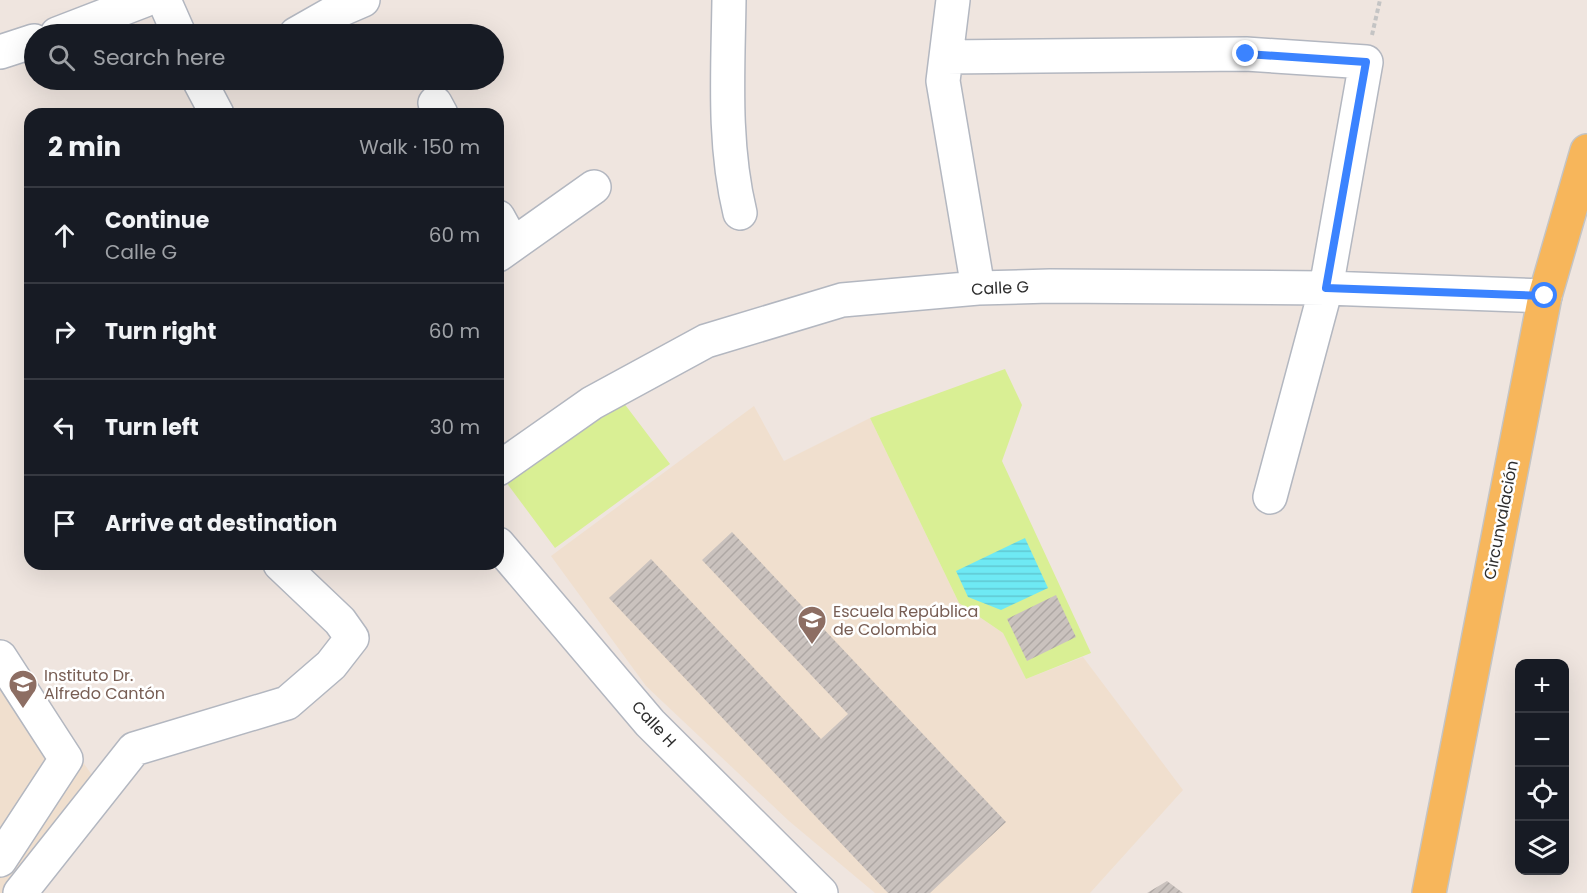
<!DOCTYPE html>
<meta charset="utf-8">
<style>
:root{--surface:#171b24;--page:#20242c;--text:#f1f3f6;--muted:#9ea1a6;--line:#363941}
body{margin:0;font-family:Poppins,sans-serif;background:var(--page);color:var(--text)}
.controls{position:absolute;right:18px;bottom:18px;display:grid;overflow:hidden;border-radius:12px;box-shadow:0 6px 24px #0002}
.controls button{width:54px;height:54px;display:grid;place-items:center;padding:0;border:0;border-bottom:2px solid var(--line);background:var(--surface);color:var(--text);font:30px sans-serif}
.stop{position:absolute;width:18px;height:18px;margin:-14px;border:4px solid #3b83ff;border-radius:50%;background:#fff}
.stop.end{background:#3b83ff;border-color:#fff;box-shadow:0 2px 6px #0008}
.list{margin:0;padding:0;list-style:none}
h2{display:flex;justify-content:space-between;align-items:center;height:78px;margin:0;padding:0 24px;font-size:26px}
h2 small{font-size:20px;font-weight:400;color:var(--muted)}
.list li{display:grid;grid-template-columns:39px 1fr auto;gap:18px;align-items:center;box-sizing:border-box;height:96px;padding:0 24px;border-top:2px solid var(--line)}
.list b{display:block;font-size:22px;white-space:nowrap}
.list p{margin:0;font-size:20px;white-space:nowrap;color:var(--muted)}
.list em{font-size:20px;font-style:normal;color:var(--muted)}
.icon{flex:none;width:33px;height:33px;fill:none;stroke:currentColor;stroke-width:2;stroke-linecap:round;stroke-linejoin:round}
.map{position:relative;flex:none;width:1587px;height:893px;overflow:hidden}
.search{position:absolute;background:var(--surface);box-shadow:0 6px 24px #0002;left:24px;top:24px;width:480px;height:66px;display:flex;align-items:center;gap:15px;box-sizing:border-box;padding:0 21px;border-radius:33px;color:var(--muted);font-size:22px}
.panel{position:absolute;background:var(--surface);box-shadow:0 6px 24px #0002;left:24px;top:108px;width:480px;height:462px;border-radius:18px}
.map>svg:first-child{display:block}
.education{fill:#f0dfce}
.pitch{fill:#d9ef94}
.water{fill:url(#water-rules)}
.building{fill:url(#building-hatch)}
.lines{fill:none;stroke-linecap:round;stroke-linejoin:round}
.minor-casing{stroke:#b3b7c0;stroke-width:36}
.major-casing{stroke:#c4c4c4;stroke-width:36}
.path{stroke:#c4c4c4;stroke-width:4;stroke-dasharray:4.5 3;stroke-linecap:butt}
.minor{stroke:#fff;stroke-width:33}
.major{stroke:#f7b65b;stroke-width:33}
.route{stroke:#3b83ff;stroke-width:8}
.labels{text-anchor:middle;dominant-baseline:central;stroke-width:5;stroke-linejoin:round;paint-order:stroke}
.street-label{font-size:16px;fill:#2d2d2d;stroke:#fff}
.education-label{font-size:16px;fill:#785e54;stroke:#fff;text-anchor:start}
</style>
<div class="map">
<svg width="1587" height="893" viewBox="0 0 1587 893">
<defs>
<pattern id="water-rules" width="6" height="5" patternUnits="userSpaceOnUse" patternTransform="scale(1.5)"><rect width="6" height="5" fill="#6ee9f4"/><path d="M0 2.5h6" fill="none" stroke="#60c8d2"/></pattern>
<pattern id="building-hatch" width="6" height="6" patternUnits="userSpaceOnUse" patternTransform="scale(1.5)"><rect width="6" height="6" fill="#cac2be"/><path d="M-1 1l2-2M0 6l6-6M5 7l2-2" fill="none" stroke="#aea7a4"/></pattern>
</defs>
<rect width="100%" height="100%" fill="#efe5df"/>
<!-- education -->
<path class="education" d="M754,406L784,461L870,418L959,603L1003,633L1026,679L1083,657L1183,790L1090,893H875L789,821L646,686L551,556Z
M0,643L94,778L17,893H0Z"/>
<!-- pitch -->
<path class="pitch" d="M1005,369L1022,405L1002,461L1091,653L1026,679L1003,633L959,603L870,418Z
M620,398L670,464L555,548L506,482Z"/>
<!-- water -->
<path class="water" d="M1025,538L1048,588L1001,610L968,597L956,571Z"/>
<!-- building -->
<path class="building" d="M732,532L1006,822L930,893H888L609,598L651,559L821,739L848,714L702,560Z
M1056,595L1076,637L1027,661L1007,619Z
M1167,881L1183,893H1147Z"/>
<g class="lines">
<!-- minor casing -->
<g class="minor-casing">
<path id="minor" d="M164,0L179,34
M729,0C728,71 723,143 740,213
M953,0L943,81L978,288
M57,34L145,0
M296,34L333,13L363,0
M0,52L34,41
M946,57L1246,54L1366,62L1326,288L1270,497
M199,80L217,114
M435,103L441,114
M498,217L513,244
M498,255L594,187
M498,469L592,403L706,341L842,300L978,288L1050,286L1326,288L1545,296
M498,544L650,723L821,893
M0,657L66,759L0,860
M20,893L134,749L287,703L331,665L352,638L340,621L280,564"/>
</g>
<!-- major casing -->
<g class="major-casing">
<path id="major" d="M1429,893L1545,296L1587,151"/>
</g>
<!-- path -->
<path class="path" d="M1372,35L1380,0"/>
<!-- minor -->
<use href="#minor" class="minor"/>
<!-- major -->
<use href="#major" class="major"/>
</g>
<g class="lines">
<!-- route -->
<path class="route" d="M1246,54L1366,62L1326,288L1545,296"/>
</g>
<!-- icons -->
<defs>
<g id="school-pin" transform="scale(1.5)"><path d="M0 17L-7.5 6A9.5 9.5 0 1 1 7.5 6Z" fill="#8d6e63" stroke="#fff"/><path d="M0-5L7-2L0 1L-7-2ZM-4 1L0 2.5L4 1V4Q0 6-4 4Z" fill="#fff"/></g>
</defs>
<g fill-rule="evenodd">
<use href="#school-pin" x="812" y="620"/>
<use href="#school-pin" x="23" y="684"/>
</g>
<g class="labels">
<!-- street labels -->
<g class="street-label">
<text transform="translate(1000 288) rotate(-3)">Calle G</text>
<text transform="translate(1501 520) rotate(-79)">Circunvalación</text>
<text transform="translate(654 724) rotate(47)">Calle H</text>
</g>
<!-- education labels -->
<g class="education-label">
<text x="833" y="611">Escuela República<tspan x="833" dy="18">de Colombia</tspan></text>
<text x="44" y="675">Instituto Dr.<tspan x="44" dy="18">Alfredo Cantón</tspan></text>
</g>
</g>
</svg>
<div class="controls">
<button>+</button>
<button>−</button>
<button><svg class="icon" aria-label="locate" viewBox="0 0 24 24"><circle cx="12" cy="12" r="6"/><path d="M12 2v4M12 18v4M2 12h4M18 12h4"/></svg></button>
<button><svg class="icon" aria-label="layers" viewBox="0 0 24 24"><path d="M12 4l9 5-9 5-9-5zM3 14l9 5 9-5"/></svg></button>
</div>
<div class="stop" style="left:1545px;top:296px"></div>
<div class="stop end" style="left:1246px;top:54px"></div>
<div class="search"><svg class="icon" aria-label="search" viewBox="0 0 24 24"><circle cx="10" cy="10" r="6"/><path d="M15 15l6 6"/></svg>Search here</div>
<section class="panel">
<h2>2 min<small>Walk · 150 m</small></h2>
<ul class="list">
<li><svg class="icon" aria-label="ahead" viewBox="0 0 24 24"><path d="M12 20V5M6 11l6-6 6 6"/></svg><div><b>Continue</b><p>Calle G</p></div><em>60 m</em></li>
<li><svg class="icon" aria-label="right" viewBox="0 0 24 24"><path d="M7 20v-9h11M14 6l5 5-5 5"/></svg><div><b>Turn right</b></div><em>60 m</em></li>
<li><svg class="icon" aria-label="left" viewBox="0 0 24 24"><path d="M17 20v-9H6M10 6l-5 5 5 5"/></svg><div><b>Turn left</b></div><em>30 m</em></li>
<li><svg class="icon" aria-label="arrive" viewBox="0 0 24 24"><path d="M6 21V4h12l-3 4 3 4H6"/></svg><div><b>Arrive at destination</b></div></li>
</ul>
</section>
</div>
